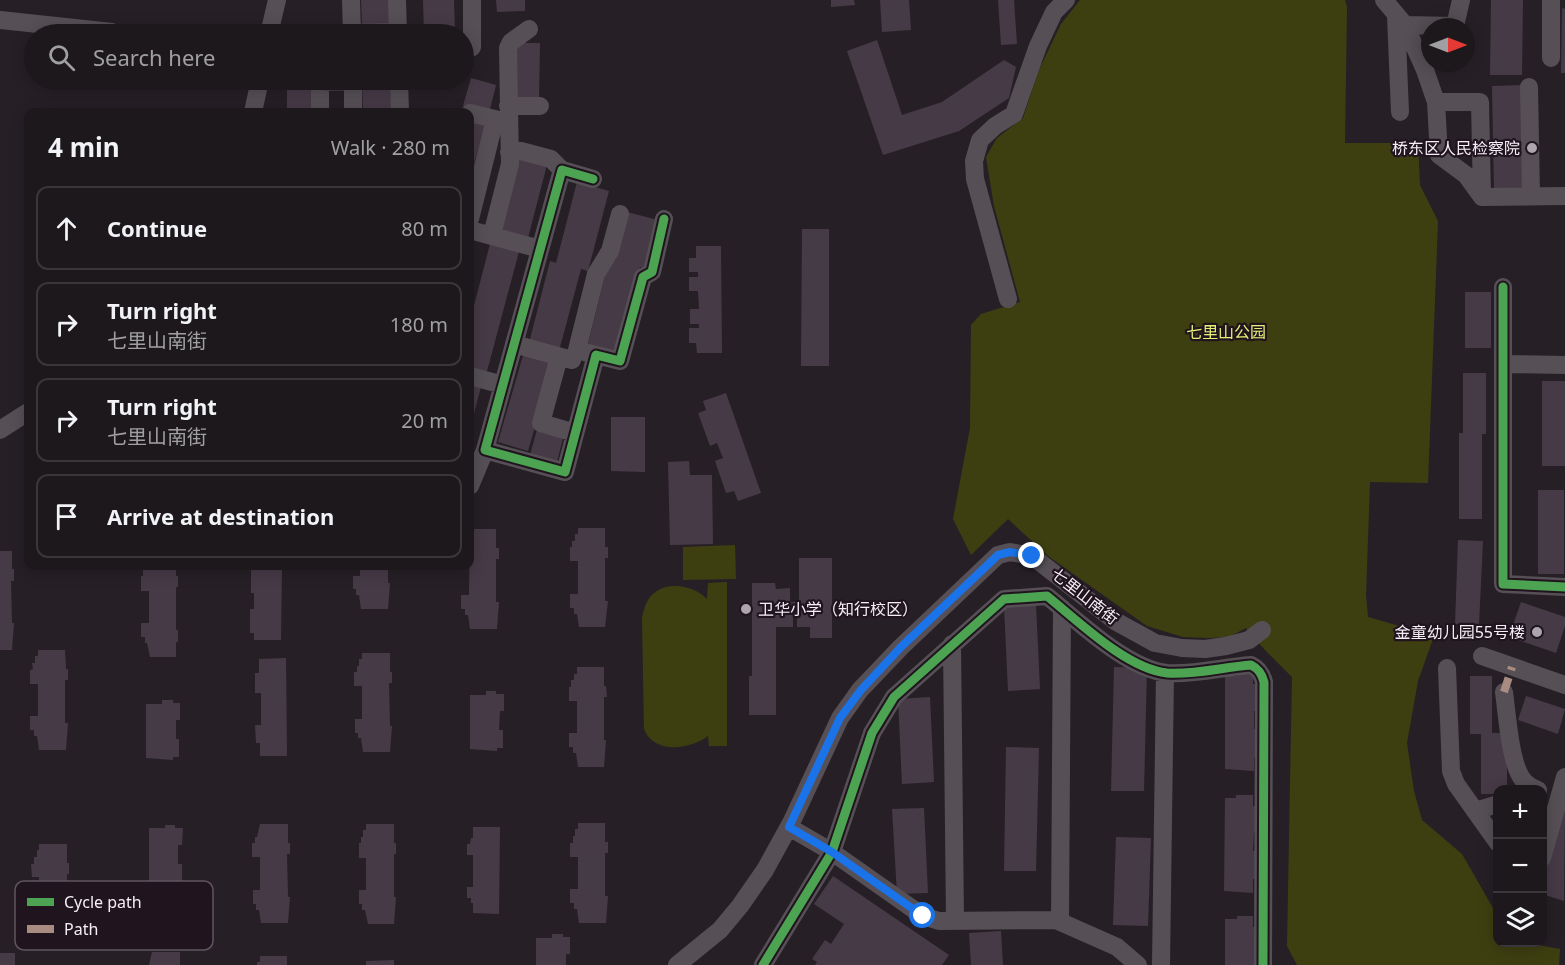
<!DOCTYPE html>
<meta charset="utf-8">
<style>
:root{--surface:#1c181c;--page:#292529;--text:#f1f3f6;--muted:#a0a0a3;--line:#3a373b}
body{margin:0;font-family:"Noto Sans","Noto Sans SC",sans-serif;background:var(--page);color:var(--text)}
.controls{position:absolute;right:18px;bottom:18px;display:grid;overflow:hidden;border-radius:12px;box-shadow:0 3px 15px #0003}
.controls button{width:54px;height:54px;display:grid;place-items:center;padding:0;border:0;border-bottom:2px solid var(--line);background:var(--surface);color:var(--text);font:30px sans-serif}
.compass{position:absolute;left:1421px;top:18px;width:54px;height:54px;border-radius:50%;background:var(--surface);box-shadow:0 3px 15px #0003;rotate:90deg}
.stop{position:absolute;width:18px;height:18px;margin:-14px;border:4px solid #1a73e8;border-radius:50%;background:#fff}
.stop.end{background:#1a73e8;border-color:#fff;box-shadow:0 2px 6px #0008}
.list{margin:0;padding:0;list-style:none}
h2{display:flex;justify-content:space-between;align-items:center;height:78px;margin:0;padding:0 24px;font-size:26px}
h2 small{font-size:20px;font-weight:400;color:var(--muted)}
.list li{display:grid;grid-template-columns:39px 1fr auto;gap:18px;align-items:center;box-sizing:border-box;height:84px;margin:0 12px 12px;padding:0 12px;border:2px solid var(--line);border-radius:12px}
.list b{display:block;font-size:22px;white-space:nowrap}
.list p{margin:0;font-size:20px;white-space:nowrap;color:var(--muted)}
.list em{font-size:20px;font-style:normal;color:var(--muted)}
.icon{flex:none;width:33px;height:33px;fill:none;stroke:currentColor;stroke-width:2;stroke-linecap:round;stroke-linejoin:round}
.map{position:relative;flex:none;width:1565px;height:965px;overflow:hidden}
.search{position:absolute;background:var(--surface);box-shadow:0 3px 15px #0003;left:24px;top:24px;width:450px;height:66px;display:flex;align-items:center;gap:15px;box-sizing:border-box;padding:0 21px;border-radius:33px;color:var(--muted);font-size:22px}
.panel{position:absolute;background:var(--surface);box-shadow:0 3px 15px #0003;left:24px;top:108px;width:450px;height:462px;border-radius:12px}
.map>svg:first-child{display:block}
.green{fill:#3e3f11}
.building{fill:#463a47}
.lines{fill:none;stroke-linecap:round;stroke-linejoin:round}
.minor{stroke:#565056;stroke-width:18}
.quiet{stroke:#a88b81;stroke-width:8;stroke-dasharray:15 8;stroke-linecap:butt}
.cycleway-casing{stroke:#20141f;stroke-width:13}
.cycleway{stroke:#4ca352;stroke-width:9}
.route{stroke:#1a73e8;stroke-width:8}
.poi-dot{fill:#ada5ad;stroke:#20141f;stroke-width:2}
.labels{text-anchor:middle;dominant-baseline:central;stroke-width:4.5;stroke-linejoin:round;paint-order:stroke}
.poi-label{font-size:16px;fill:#f6edf6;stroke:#20141f;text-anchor:end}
.park-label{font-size:16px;fill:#e6ee74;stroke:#20141f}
.street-label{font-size:16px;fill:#f6edf6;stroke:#20141f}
.key{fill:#20141f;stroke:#605560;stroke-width:1.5}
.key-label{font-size:16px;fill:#f6edf6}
</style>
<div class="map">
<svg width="1565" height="965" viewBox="0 0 1565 965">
<rect width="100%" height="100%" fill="#262026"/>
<!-- green -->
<path class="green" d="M1080,0H1345L1347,7L1345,143H1418L1420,185L1438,221L1428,483L1370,482L1366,595L1368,617L1434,636L1418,681L1407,743L1414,791L1422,820L1462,854L1497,915L1498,942L1526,943L1560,949L1559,965H1297L1287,946L1292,677L1264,649L1246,628L1229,637L1210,638L1183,637L1147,626L1048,556L1008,519L971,555L953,519L970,428L971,325L981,314L1020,302L994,206L986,157L997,138L1023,118L1039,70L1061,24Z
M735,545L736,579L683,580V547Z
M727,582V746H709L708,736C691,749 654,755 644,729L642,618C643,612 645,605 648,600C661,579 693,584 707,599L708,583Z"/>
<!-- building -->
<path class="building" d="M361,0H390L391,24H362Z
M423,0H454L455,34H424Z
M496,0H525V11L497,12Z
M831,0H854L855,5L831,7Z
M880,0H909L911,30L882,32Z
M998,0H1014L1017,44L1001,45Z
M1491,0H1523L1522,75H1490Z
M1562,8L1565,9V73H1561Z
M877,40L902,115L942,102L1004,60L1016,67L1009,98L959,131L883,155L847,51Z
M512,43H540L539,99H512Z
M471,78L496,85L489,113L463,106Z
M362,80H392L393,112H363Z
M316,84V112H287V85Z
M1523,85L1525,191H1494L1492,86Z
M470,120L485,123L470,179Z
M520,154L548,161L528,238L500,231Z
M577,182L609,191L588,271L581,269L559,351L529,343L550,261L556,263Z
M627,212L658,220L647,269L640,267L619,352L588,344L609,259L615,261Z
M802,229H829V366H801Z
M491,240L520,248L486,375L470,370V321Z
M696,246H721L722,353H697L696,343H689V328H699V324H690V309H699L698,291H689V277H698V272H689V258H696Z
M1465,292H1491V348H1465Z
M524,352L554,361L528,451L498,442Z
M1463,373H1486V434H1482V519H1459V433H1463Z
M470,379L482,383L470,429Z
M1542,381H1565V466H1542Z
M726,393L761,493L738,501L734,491L726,493L715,461L723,458L717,443L710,446L698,413L706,410L703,401Z
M611,417H645V472L611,471Z
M538,426L564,434L557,462L530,455Z
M689,461L690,475H712L713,544L670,545L668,462Z
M1538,490H1564V574H1538Z
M578,528H605V547H608V558H605V601H608L605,627H579L577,614H574V608H570V594H578V561H570V547H572V541H575V534H578Z
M470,529H496V548H499V559H496V602H499L497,629H470L468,615H465V609H461V595H469Z
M1458,540L1483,541L1479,625L1455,624Z
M0,551H12V569H14V581H11L12,623H14L12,650H0Z
M799,558H832V638H810V627H797V610H793V627H776V715H749V676H752V583H775L776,589L790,588V602H799Z
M146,566H176V576H178V587H176V630H178V642H176V657H150L147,643H145V637H141V623H149V591H141V576H143V570H146Z
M251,566H282L281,640H254V633H250V609H254V593H251Z
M360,566H388V583H390L388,609H361L359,595H356V589H353V576H360Z
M1521,602L1565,617V626L1556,653L1509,637Z
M1036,604L1040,689L1008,691L1004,606Z
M38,650H65L66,669H68V680H65V723H68L66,750H39L37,736H34V730H30V716H38V684H30V670L33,669L32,663H35V656H38Z
M362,653H390V672H392V683H389L390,726H392L390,752H363L361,738H358V733H355V719H362V686H354V672H357V666H359V659H362Z
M286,658L287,756H260V743H256L255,725H261V693H255V673H259V659Z
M577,667H604V686H606L607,697H604V740H606L604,767H578L576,753H573V747H569V733H577V701H569V687H571V680H574V674H577Z
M1114,667L1147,668L1144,791H1111Z
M1237,673H1253V684H1259V711H1254V729H1259V758H1254V771L1225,769V676H1237Z
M1470,676H1492V733H1507V790H1498V794H1481V734H1470Z
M486,691H496V694H504V711H500L499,730H503V748H497V751L470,749V695H486Z
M1526,696L1565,709L1558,734L1518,720Z
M930,697L934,782L902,784L898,699Z
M162,700H173V703H180V720H176V739H179V757H173V760L146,758V704H162Z
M1006,747L1039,748L1036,871H1004Z
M1236,795H1253V806H1259L1258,832H1254L1253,851H1259V879H1253V893L1224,891L1225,798H1236Z
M924,808L928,893L897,894L892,809Z
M1562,809H1565L1564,901L1542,894V879Z
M578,823H605V842H608V853H605V896H608L606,923H579L577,909H574V903H570V889H578V857H570V843H573V836H575V829H578Z
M260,824H288V843H290V854H287L288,897H290L288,923H261L259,910H256V904H253V890H260V857H252V843H255V837H257Z
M366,824H394V843H396V854H394V897H396L394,924H368L365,910H362V904H359V890H366V858H359V843H361V837H363V830H366Z
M165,825H175V828H183L182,845H178V864H182V882H176V885L149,882V828H165Z
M473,827H500L499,914L473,913V903H471V898H467V887H473V855H467V844H470L471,838H473Z
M1116,837L1151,838L1148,926L1113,925Z
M39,844H67V863H69V874H67V917H69L67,943H41L38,930H35V924H32V910H39V877H32L31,864H34V857H37V850H39Z
M833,876L949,955L942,965H815L817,962L812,959L825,940L831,944L844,924L814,904Z
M1237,916H1253V927H1259V953H1254V965H1225V919H1237Z
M1001,931L1003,965H971L969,933Z
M552,934H563V937H570V954H566V965H536V938H552Z
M152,952H180V965H149Z
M0,953H15V965H0Z
M260,956H287V965H257V962H260Z
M394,960V965H366V961Z"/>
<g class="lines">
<!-- minor -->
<path class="minor" d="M351,0L352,34
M397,0L398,34
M1384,0L1405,25L1455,26L1461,0
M1551,0V58
M1396,16L1400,112
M0,20L112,32V34
M1405,25L1425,70L1436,102L1439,155L1466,175L1482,197L1565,196
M352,33L398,32
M269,34L277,0
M464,52L472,47V0
M353,80V112
M399,80L400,112
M399,81L425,80
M1529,87L1531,196
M1436,102H1480L1482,197
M508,106H540
M253,112L260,80
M320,112V82L353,81
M470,113L507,122
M509,152L521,151L551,159L562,170
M593,179L562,170L485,450L565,472L596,355L620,361L643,277L652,272L664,219
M470,219L495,119
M470,230L540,249
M492,235L510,164L508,48L511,42L529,29
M1503,287V584L1565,587
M1008,299L975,179L974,161L980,140L995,126L1014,114L1038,46L1054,12L1066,0
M514,344L572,360
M596,355L577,350L596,274L610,251L620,214
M559,357L541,423L575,433
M1503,364L1565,365
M470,376L503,385
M0,430L28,412
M470,486L485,450
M952,644L955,921
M1482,656L1565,685
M1447,668L1451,771L1456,784L1498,843
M1504,692C1507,713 1510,764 1523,780C1527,785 1532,788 1538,790
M1475,811L1498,804
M789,827L832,852L923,916L939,921L1056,920L1117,947L1138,965
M1542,858L1565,777
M1060,922L1062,608
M677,965L720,930L740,906L765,870L792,821L840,718L860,690L901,647L998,555L1010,552L1032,556L1115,621L1155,643L1182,648L1205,649L1226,646L1249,640L1262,630
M763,965L832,852L872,733L894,697L1004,599L1047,596C1078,621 1127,669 1167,673C1195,675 1223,667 1251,665C1259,669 1262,674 1264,682L1263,965
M1161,965L1165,673"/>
<!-- quiet -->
<path class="quiet" d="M1504,692L1512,667"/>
<!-- cycleway casing -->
<g class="cycleway-casing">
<path id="cycleway" d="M593,179L562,170L485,450L565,472L596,355L620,361L643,277L652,272L664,219
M1503,287V584L1565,587
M763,965L832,852L872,733L894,697L1004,599L1047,596C1078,621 1127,669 1167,673C1195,675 1223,667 1251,665C1259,669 1262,674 1264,682L1263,965"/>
</g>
<!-- cycleway -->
<use href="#cycleway" class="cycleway"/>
</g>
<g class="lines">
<!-- route -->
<path class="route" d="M923,916L832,852L789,827L840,718L861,690L901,647L998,555L1010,552L1032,556"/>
</g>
<!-- markers -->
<g class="poi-dot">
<circle cx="1532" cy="148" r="6"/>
<circle cx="746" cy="609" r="6"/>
<circle cx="1537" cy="632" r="6"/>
</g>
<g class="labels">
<!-- poi labels -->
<g class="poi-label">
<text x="1520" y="148">桥东区人民检察院</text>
<text x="758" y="609" text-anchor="start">卫华小学（知行校区）</text>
<text x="1525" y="632">金童幼儿园55号楼</text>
</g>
<!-- park labels -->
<g class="park-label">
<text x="1226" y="332">七里山公园</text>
</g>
<!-- street labels -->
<g class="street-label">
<text transform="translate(1085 596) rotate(38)">七里山南街</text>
</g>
</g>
<!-- legend -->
<rect x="15" y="881" width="198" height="69" rx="9" class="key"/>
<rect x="27" y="898" width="27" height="8" fill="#4ca352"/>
<rect x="27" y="925" width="27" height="8" fill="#a88b81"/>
<g class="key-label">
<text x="64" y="908">Cycle path</text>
<text x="64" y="935">Path</text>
</g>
</svg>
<div class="controls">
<button>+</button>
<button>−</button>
<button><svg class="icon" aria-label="layers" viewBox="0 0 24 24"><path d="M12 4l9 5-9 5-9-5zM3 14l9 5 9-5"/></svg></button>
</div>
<svg class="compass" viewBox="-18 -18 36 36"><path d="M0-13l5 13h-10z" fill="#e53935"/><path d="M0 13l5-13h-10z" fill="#a0a0a3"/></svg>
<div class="stop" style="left:923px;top:916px"></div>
<div class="stop end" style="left:1032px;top:556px"></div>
<div class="search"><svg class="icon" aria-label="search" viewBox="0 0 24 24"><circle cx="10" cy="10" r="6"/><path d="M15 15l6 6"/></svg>Search here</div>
<section class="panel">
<h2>4 min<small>Walk · 280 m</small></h2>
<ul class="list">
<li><svg class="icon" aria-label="ahead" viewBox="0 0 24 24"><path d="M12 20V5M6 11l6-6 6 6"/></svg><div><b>Continue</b></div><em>80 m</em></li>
<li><svg class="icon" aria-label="right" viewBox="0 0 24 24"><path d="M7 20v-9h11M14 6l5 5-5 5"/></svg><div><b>Turn right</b><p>七里山南街</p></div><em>180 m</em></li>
<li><svg class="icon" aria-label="right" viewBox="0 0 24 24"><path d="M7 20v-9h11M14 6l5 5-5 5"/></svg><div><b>Turn right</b><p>七里山南街</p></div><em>20 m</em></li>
<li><svg class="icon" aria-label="arrive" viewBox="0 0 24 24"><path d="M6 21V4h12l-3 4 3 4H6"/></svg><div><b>Arrive at destination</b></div></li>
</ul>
</section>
</div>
